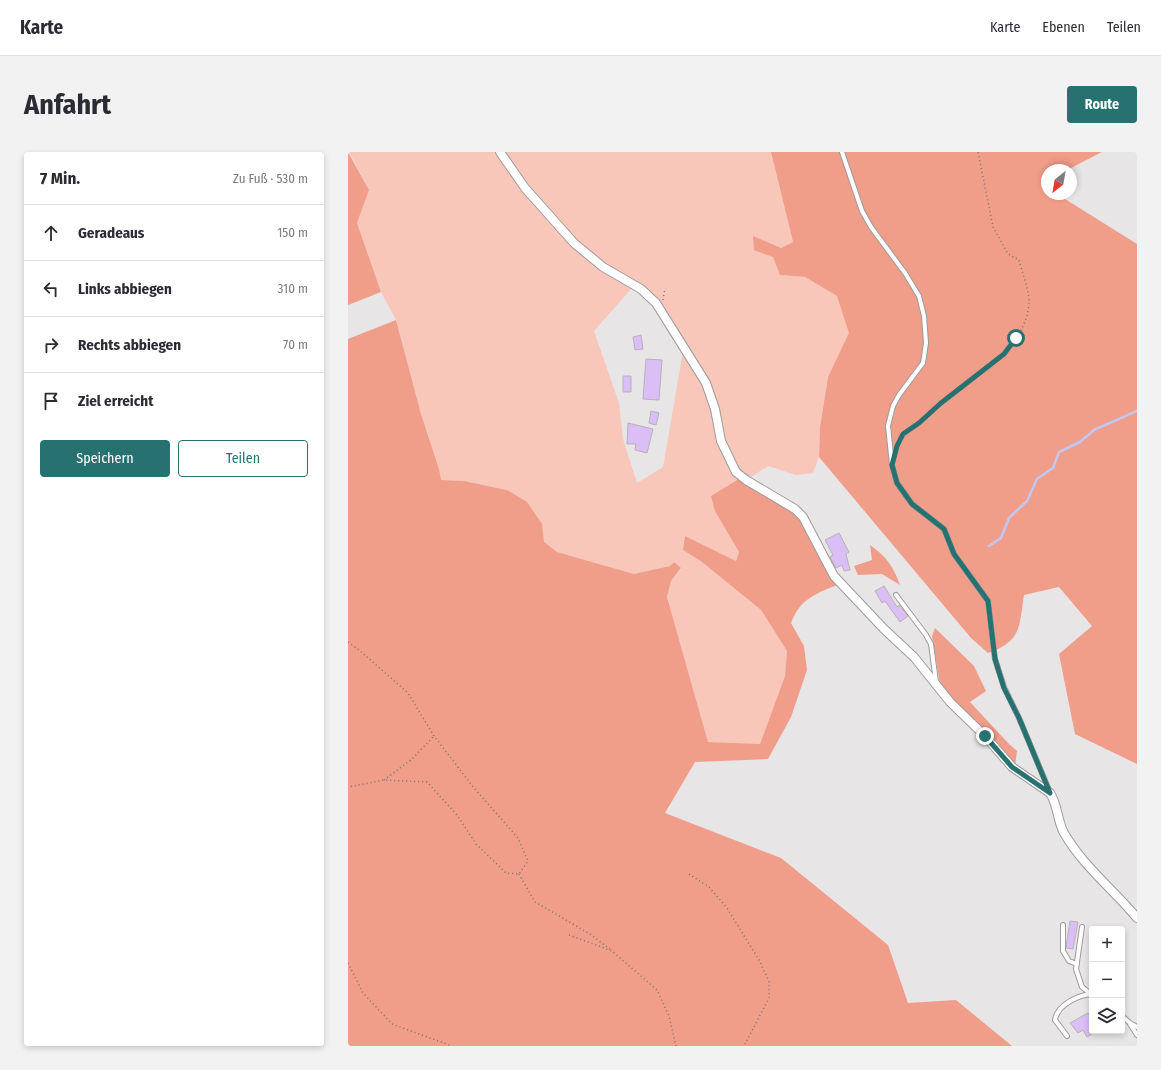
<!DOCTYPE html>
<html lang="de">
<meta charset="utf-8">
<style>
:root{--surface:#fff;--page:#f2f2f3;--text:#2b2b33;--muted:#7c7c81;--line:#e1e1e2;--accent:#277270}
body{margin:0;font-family:"Fira Sans Condensed",sans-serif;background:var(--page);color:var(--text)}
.controls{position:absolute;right:12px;bottom:12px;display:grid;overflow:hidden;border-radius:4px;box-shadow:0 2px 6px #0003}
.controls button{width:36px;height:36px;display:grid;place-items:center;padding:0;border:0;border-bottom:1px solid var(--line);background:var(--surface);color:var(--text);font:20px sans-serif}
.compass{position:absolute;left:693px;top:12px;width:36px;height:36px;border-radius:50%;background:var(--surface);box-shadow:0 2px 6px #0003;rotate:211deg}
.stop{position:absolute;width:12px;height:12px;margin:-9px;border:3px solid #277270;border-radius:50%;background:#fff}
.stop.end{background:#277270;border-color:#fff;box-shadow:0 1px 4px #0008}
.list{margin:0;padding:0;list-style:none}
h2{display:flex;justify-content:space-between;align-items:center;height:52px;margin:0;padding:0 16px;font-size:17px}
h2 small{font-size:13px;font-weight:400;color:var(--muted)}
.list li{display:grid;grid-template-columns:26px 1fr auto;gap:12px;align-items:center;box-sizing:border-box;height:56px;padding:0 16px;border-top:1px solid var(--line)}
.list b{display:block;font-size:15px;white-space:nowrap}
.list em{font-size:13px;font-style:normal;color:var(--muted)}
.actions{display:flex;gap:8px;padding:12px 16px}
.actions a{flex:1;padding:9px 0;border:1px solid var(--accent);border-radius:4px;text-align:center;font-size:14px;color:var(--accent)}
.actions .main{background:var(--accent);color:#fff}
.icon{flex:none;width:22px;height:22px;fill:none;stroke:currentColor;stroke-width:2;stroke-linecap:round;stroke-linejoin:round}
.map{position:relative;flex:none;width:789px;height:894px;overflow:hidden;border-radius:4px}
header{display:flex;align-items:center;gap:24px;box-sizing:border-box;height:56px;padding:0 20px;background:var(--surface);border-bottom:1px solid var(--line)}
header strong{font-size:19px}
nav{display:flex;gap:22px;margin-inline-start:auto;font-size:14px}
.intro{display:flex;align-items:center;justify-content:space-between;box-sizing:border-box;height:96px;padding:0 24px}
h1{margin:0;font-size:28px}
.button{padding:10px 18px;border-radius:4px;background:var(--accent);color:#fff;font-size:14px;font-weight:700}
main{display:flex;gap:24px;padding:0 24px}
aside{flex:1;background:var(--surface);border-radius:4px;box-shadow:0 2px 6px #0003}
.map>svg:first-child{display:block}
.green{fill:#f8c7ba}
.forest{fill:#f09d89}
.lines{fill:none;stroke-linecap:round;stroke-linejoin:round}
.stream{stroke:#c2c7f4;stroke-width:2.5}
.building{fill:#dbbef6;stroke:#b5b3b6}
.service-casing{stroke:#9e9b9d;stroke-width:6}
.minor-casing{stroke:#9e9b9d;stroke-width:10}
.path{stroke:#797678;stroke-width:1.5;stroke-dasharray:1 3;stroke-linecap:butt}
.service{stroke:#fff;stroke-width:4}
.minor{stroke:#fff;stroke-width:8}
.route{stroke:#277270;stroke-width:5}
</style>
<header>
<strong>Karte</strong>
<nav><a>Karte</a><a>Ebenen</a><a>Teilen</a></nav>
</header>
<div class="intro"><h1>Anfahrt</h1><a class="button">Route</a></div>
<main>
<aside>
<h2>7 Min.<small>Zu Fuß · 530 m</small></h2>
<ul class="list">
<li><svg class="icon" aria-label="ahead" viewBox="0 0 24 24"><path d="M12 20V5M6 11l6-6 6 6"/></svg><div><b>Geradeaus</b></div><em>150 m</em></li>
<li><svg class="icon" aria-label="left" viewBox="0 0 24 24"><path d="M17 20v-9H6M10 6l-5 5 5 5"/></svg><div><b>Links abbiegen</b></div><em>310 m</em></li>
<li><svg class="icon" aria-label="right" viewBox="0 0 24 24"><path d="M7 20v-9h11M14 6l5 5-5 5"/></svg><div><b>Rechts abbiegen</b></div><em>70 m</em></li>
<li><svg class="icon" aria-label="arrive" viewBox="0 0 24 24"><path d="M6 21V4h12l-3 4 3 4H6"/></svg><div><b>Ziel erreicht</b></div></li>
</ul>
<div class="actions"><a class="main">Speichern</a><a>Teilen</a></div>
</aside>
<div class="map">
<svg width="789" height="894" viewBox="0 0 789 894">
<rect width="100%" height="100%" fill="#e8e5e7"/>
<!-- green -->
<path class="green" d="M1,0H149L188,55L233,101L284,136L246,179L271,251L275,287L289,331L315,315L335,199L358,236L391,327L368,359L391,400L388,409L337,384L335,398L354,410L413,458L439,499L437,524L412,592L360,590L319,445L323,429L333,417L326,410L322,414L286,422L209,400L195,390L194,372L159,338L116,329L92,328L91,317L73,262L48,168L33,140L9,71L21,38Z
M155,0H423L445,90L433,96L405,85L425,105L432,123L457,125L489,144L502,181L480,225L472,275L471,305L465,321L448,323L420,314L400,327L394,323L380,302L369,257L313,155L243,104L187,45Z"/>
<!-- forest -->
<path class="forest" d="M0,0L21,38L9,71L33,140L0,153Z
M423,0H754L719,18H699V28L693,31L699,36V42H709L789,92V612L727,582L711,502L744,474L711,435L676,443C671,475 674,489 640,501L623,486L471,305L472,275L480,225L501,181L489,144L457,125L432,123L425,105L406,98L405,84L433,96L445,90Z
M48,168L73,262L91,317L93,328L116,329L159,338L179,350L194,372L196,390L209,400L286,422L322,414L326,410L333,416L323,429L319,445L360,590L412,592L437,524L439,499L413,458L354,410L335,398L337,384L388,409L391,400L367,359L363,344L391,327L448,363L455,370L489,433C467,442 452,447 443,471L456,494L459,518L443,565L420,607L347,610L317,661L433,706L540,793L560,851L608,848L664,894H0V187Z
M522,393C539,405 545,414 552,433L534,422L510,423L506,414L524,408Z
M587,476L626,514L638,539L622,550L661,592L669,599L667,614L639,580L605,549L592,532L584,484Z"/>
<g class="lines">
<!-- stream -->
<path class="stream" d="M641,394L653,386L661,366L679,349L689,327L705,316L711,300L732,290L746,278L789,259"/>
</g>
<!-- building -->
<path class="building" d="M293,183L295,197L287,198L285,185Z
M298,207L314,208L311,248L295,247Z
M275,224H283V240H275Z
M303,259L311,261L308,273L301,271Z
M280,271L305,277L299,301L287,298L288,292H279Z
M491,381L501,400L498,402L502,418L496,419L494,413L488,416L482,405L485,403L477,388Z
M536,434L549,455L551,453L560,464L552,470L537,449L534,451L527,439Z
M722,769L730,770L725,797L718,796Z
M740,861L744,868V882L739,885L735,878L730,881L722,871Z"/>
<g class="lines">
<!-- service casing -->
<g class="service-casing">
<path id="service" d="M494,0L514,59L523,75L557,121L571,144L576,164L578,191L575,211L551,243L545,254L540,274L544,313L549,331L564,352L596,377L606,402L640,449L647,507L656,535L671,566L701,638
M548,443L578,483L583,492L588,530
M715,773V799L721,809L729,812
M734,775L728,817L734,835L743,842
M774,864L782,871L789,875
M782,872L789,883
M719,884L707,868C709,853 730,843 744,842"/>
</g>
<!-- minor casing -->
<g class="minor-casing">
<path id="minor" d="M152,0L177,36L226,91L255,115L293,137L308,151L358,231L367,257L373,289L388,320L398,328L447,357L455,365L486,424L536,477L566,505L602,550L637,584L664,615L702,641C710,653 709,668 716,681C735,714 765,737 789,766"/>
</g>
<!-- path -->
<path class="path" d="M315,148L317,136
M548,295C554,279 563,278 575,267C608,237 677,202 681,152C682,141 674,120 671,108L660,102L645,75L630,0
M0,490L11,498L60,541L86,584L126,636L170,686L180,709L171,722L158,721L128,692L109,663L79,630L36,628L0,635
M36,628L64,607L86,584
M171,722L187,750L242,782L263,798
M341,722L361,735L379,756L411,808L421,829V846L396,894
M221,783L264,799L309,838L321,864L328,894
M0,811L15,841L44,872L104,894"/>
<!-- service -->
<use href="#service" class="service"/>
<!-- minor -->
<use href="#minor" class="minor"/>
</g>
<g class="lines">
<!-- route -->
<path class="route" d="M637,584L664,615L702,641L671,566L656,536L647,507L640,449L606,402L596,377L564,352L549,331L544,313L549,294L555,282L571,271L593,251L656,202L668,186"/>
</g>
</svg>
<div class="controls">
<button>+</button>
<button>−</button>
<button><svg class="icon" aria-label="layers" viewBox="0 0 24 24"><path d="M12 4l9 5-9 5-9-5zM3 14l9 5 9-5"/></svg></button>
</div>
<svg class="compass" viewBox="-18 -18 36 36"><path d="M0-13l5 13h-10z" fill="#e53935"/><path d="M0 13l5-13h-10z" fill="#7c7c81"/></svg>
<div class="stop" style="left:668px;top:186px"></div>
<div class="stop end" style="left:637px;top:584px"></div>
</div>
</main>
